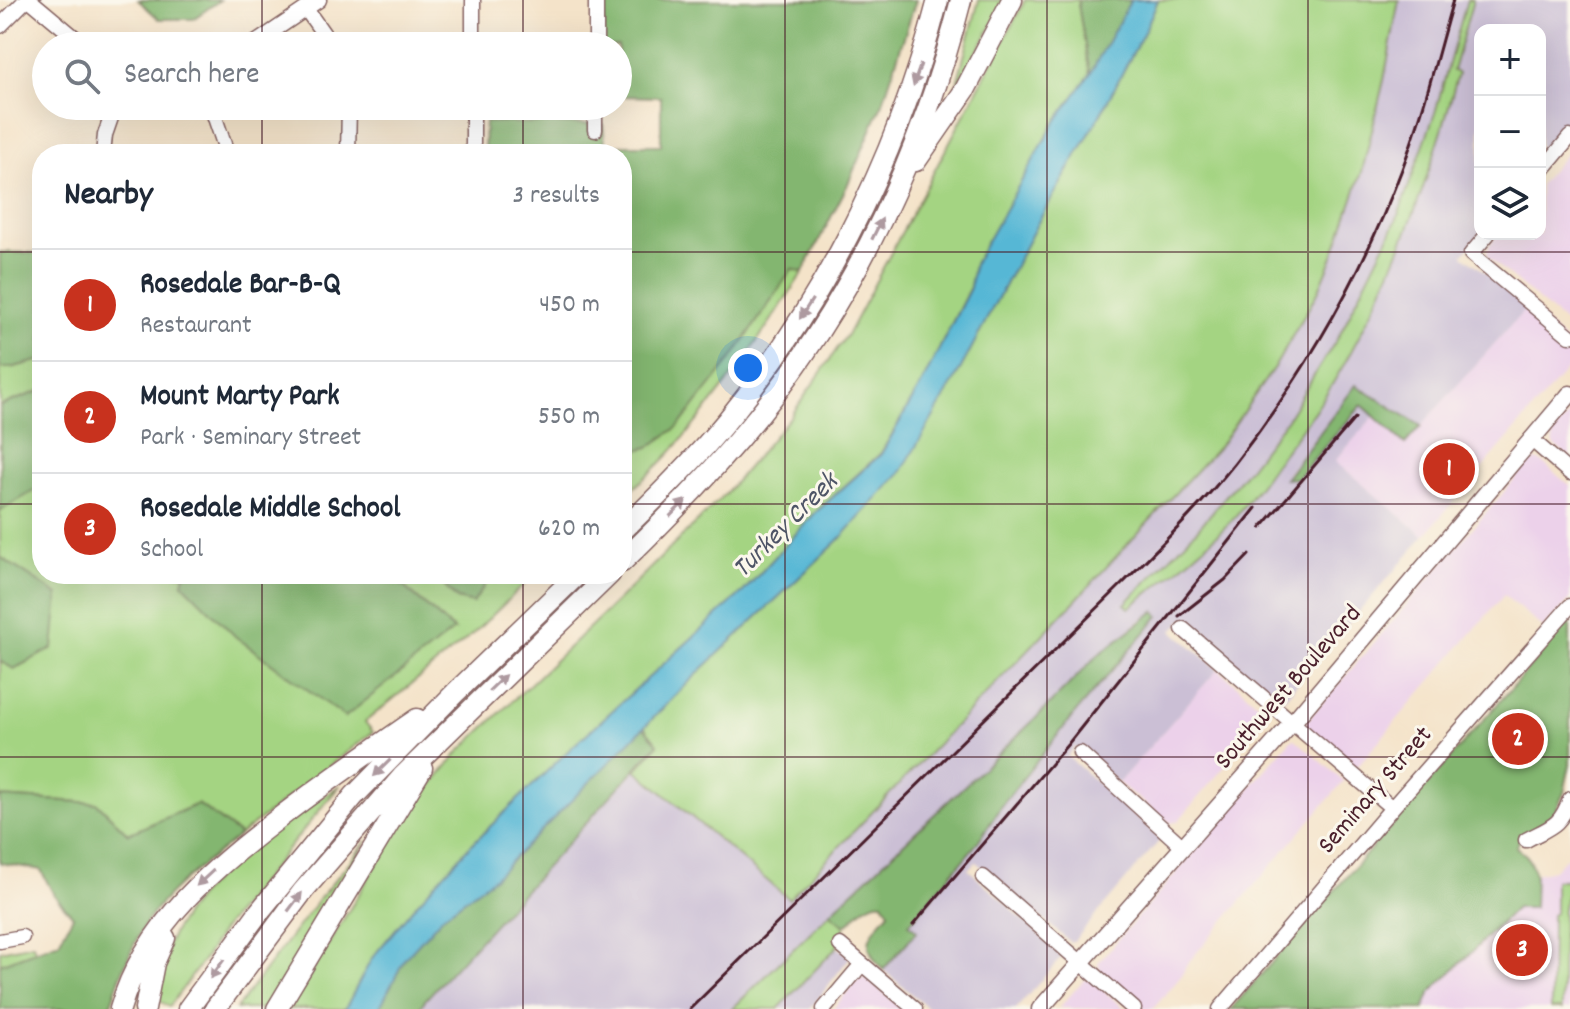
<!DOCTYPE html>
<meta charset="utf-8">
<style>
:root{--surface:#fff;--page:#f2f2f3;--text:#1f2937;--muted:#747a83;--line:#e0e1e3;--accent:#c8321e}
body{margin:0;font-family:Dekko,sans-serif;background:var(--page);color:var(--text)}
.controls{position:absolute;right:24px;top:24px;display:grid;overflow:hidden;border-radius:16px;box-shadow:0 8px 32px #0002}
.controls button{width:72px;height:72px;display:grid;place-items:center;padding:0;border:0;border-bottom:2px solid var(--line);background:var(--surface);color:var(--text);font:40px sans-serif}
.you{position:absolute;left:748px;top:368px;width:28px;height:28px;margin:-20px;border:6px solid #fff;border-radius:50%;background:#1a73e8;box-shadow:0 0 0 12px #1a73e833}
.badge{display:grid;place-items:center;width:52px;height:52px;border-radius:50%;background:var(--accent);color:#fff;font-size:26px;font-weight:700}
.pin{position:absolute;translate:-50% -50%;border:4px solid #fff;box-shadow:0 2px 8px #0006}
.list{margin:0;padding:0;list-style:none}
h2{display:flex;justify-content:space-between;align-items:center;height:104px;margin:0;padding:0 32px;font-size:34px}
h2 small{font-size:26px;font-weight:400;color:var(--muted)}
.list li{display:grid;grid-template-columns:52px 1fr auto;gap:24px;align-items:center;box-sizing:border-box;height:112px;padding:0 32px;border-top:2px solid var(--line)}
.list b{display:block;font-size:30px;white-space:nowrap}
.list p{margin:0;font-size:26px;white-space:nowrap;color:var(--muted)}
.list em{font-size:26px;font-style:normal;color:var(--muted)}
.icon{flex:none;width:44px;height:44px;fill:none;stroke:currentColor;stroke-width:2;stroke-linecap:round;stroke-linejoin:round}
.map{position:relative;flex:none;width:1570px;height:1009px;overflow:hidden}
.search{position:absolute;background:var(--surface);box-shadow:0 8px 32px #0002;left:32px;top:32px;width:600px;height:88px;display:flex;align-items:center;gap:20px;box-sizing:border-box;padding:0 28px;border-radius:44px;color:var(--muted);font-size:30px}
.panel{position:absolute;background:var(--surface);box-shadow:0 8px 32px #0002;left:32px;top:144px;width:600px;height:440px;border-radius:32px}
.map>svg:first-child{display:block}
.built{fill:#ecd1ea}
.industrial{fill:#cbbfd5}
.green{fill:#a4d482;stroke:#777a56;stroke-width:2}
.forest{fill:#83b670;stroke:#666a4e;stroke-width:2}
.water{fill:#56b7d5;stroke:#506b80;stroke-width:2}
.lines{fill:none;stroke-linecap:round;stroke-linejoin:round}
.minor-casing{stroke:#866462;stroke-width:17}
.major-casing{stroke:#866462;stroke-width:19}
.highway-casing{stroke:#866462;stroke-width:23}
.minor{stroke:#fff;stroke-width:14}
.major{stroke:#fff;stroke-width:16}
.highway{stroke:#fff;stroke-width:20}
.rail{stroke:#4a1f2b;stroke-width:3}
.oneway{fill:#ae9aa0}
.grid{fill:none;stroke:#4a1f2b;stroke-width:2;stroke-opacity:0.55}
.labels{text-anchor:middle;dominant-baseline:central;stroke-width:6;stroke-linejoin:round;paint-order:stroke}
.street-label{font-size:26px;fill:#4a1f2b;stroke:#fbf7ec}
.water-label{font-size:28px;font-style:italic;fill:#4e5466;stroke:#fbf7ec}
</style>
<div class="map">
<svg width="1570" height="1009" viewBox="0 0 1570 1009">
<rect width="100%" height="100%" fill="#fbf7ec"/>
<filter id="ink" filterUnits="userSpaceOnUse"><feTurbulence type="fractalNoise" baseFrequency=".0125" numOctaves="2"/><feDisplacementMap in="SourceGraphic" scale="16" xChannelSelector="R" yChannelSelector="G"/><feConvolveMatrix kernelMatrix="1 2 1 2 8 2 1 2 1" color-interpolation-filters="sRGB"/></filter>
<filter id="wash" filterUnits="userSpaceOnUse"><feTurbulence type="fractalNoise" baseFrequency=".006" numOctaves="4" result="noise"/><feDisplacementMap in="SourceGraphic" scale="32" xChannelSelector="R" yChannelSelector="G"/><feGaussianBlur stdDeviation="1.8" result="paint"/><feColorMatrix in="noise" values="0 0 0 0 0 0 0 0 0 0 0 0 0 0 0 0 0 1.4 0 .05"/><feComposite in="paint" operator="in"/></filter>
<g filter="url(#wash)">
<rect width="100%" height="100%" fill="#f4e3c9"/>
<!-- built -->
<path class="built" d="M1570,149V327L1490,259L1487,253L1490,244L1498,234H1540V184Z
M1528,306L1570,346V366L1424,536L1335,461L1374,416L1405,444Z
M1570,414V458L1554,445L1552,434Z
M1535,460L1542,462L1570,486V600L1543,628L1504,595L1354,770L1306,726V722L1528,464Z
M1218,669L1265,710L1268,716L1179,820L1173,823L1169,822L1118,783Z
M1295,739L1344,781L1186,965L1182,975L1153,1009H1144L1100,970L1098,963L1291,740Z
M1566,857H1570V1009H1424L1431,992L1516,908L1534,907L1535,874L1554,870Z
M864,977L866,978L903,1009H833L858,979Z
M1090,979L1125,1009L1059,1008L1084,980Z"/>
<!-- industrial -->
<path class="industrial" d="M1399,0H1467L1435,113L1396,221L1340,334L1287,419L1246,472L1197,530L1126,604L1194,557L1374,307L1409,223L1458,73L1453,72L1473,0H1570V128L1540,163V30H1480V234L1463,255L1528,306L1421,426L1356,385L1287,474L1297,478L1362,405L1374,416L1335,461L1424,536L1284,699L1277,701L1183,620L1173,631L1218,669L1118,783L1075,747L1067,756L1159,837L1160,840L1074,941L1070,942L976,862L968,869L1061,955L1060,959L1016,1009H929L883,970L916,932L908,925L975,846L1005,801L1081,706L1159,617L1155,611L1142,619L1098,655L1034,720L732,1009H419L425,1000L636,770L788,899L1073,603L1221,444L1277,363L1319,290L1332,259L1362,171L1384,80Z
M837,947L850,957L810,1009H778Z"/>
<!-- green -->
<path class="green" d="M979,0H1007L956,87Z
M1025,0H1079L1078,4L1090,74L1054,124L974,264L970,287L922,383L881,453L815,513L744,591L570,749L468,848L414,907L372,958L345,1009H289L400,826L429,788L460,751L616,602L726,493L791,416L850,330Z
M1158,0H1399L1384,80L1362,172L1332,259L1319,290L1277,363L1221,444L1073,603L789,899L636,770L658,745L644,727L702,669L839,540L953,383L1037,224L1099,117L1145,30Z
M1467,0H1473L1453,71L1458,73C1430,180 1390,288 1333,383C1315,413 1293,440 1272,468C1258,487 1244,508 1227,525C1197,556 1163,581 1129,608L1125,604L1197,530L1246,472L1287,419L1340,334L1396,221L1435,113Z
M792,269L803,272C763,335 721,396 671,452C656,469 638,483 622,499V454L733,357Z
M42,360V390L0,406V368H10Z
M42,486V574H185L183,584L454,630L389,574H433L457,599L472,602L492,574H535L474,633L365,722L373,732L240,835L198,804L128,834L97,803L0,797V661L14,669L58,595L0,557V511Z
M340,785L223,929L205,958L169,1007L152,996C158,974 163,952 174,932C209,867 281,827 340,785Z
M367,841L271,1009H236L318,900Z
M1570,877C1570,889 1564,898 1563,910L1562,1009H1551L1552,915L1555,913V880H1567Z
M830,913L845,926L837,947L778,1009H732Z
M33,944L35,951L0,964V951Z"/>
<!-- forest -->
<path class="forest" d="M138,0H220L193,19H159Z
M604,0H916L883,102L847,186L803,272L792,269L733,357L678,427L649,447L622,454V154H416L484,153L485,122L603,124L605,145H661V97L618,96V46H603Z
M1079,0H1131L1090,74L1078,4Z
M0,252L42,253V360L10,368H0Z
M1356,385L1421,426L1405,444L1362,405L1297,478L1285,479Z
M42,390V486L0,511V406Z
M0,557L58,595L53,648L14,669L0,661Z
M185,574H389L454,630L345,717L236,637L183,584Z
M433,574H492L473,603L457,599Z
M1155,611L1159,616L1081,706L1005,801L975,846L909,924L917,931L883,970C859,943 869,936 889,912L883,902C868,899 856,917 845,926L830,913L1034,720L1098,655Z
M1570,621V765L1564,793L1551,821L1521,837L1516,847L1527,856L1535,874L1534,908H1516L1431,992L1424,1009H1231Z
M644,727L658,744L425,1000L419,1009H379L405,958L444,915L495,877Z
M0,797L97,803L128,834L198,804L240,835C209,861 172,885 149,918C132,943 119,980 109,1009H0V964L59,942L73,916L54,895L41,870L0,863Z"/>
<!-- water -->
<path class="water" d="M1131,0H1158L1145,30L1099,117L1037,224L953,383L902,471L839,540L702,669L495,877L444,915L405,958L379,1009H345L372,958L414,907L468,848L570,749L744,591L815,513L881,454L922,383L970,288L974,264L1054,124L1090,74Z"/>
</g>
<g filter="url(#ink)">
<g class="lines">
<!-- minor casing -->
<g class="minor-casing">
<path id="minor" d="M30,0L85,46
M473,0V46
M306,9L332,46
M0,26L26,0
M251,46L319,0
M596,46V0
M211,106L224,144L225,154
M473,106V154
M595,130V106
M103,154L105,135L115,106
M348,154L349,106
M1540,173L1570,137
M1488,234L1471,254L1570,336
M1531,439L1570,473
M1183,629L1392,808
M1080,753L1183,847
M1526,840C1550,827 1560,827 1570,799
M983,877L1134,1009
M0,941L22,937
M840,945L915,1009
M824,1009L862,964
M1220,1009L1392,808L1570,606"/>
</g>
<!-- major casing -->
<g class="major-casing">
<path id="major" d="M1040,1009L1293,722L1570,394"/>
</g>
<!-- highway casing -->
<g class="highway-casing">
<path id="highway" d="M916,161L965,90L1012,0
M622,531C651,503 680,474 707,444C818,317 896,163 938,0
M622,562C670,516 716,468 758,416C856,295 923,150 961,0
M120,1009C145,923 214,868 283,815C327,781 372,750 417,719
M145,1009L154,963L165,938
M188,1009L259,912L354,796L456,692L578,574
M215,1009L303,891L402,777L610,574
M277,1009L422,768"/>
</g>
<!-- minor -->
<use href="#minor" class="minor"/>
<!-- major -->
<use href="#major" class="major"/>
<!-- highway -->
<use href="#highway" class="highway"/>
<!-- rail -->
<path class="rail" d="M1261,528L1355,418
M1179,616L1225,580L1249,555
M913,925L1068,744L1256,508
M690,1009L1123,583C1162,544 1201,506 1235,463C1305,374 1362,275 1402,169C1423,114 1437,56 1453,0"/>
</g>
<!-- one-way arrows -->
<defs><path id="oneway-solid" d="M-6-.8H1V-3.2L6.5 0L1 3.2V.8H-6Z" transform="scale(2)"/></defs>
<g class="oneway">
<use href="#oneway-solid" transform="translate(917 75) rotate(109)"/>
<use href="#oneway-solid" transform="translate(877 229) rotate(-64)"/>
<use href="#oneway-solid" transform="translate(806 309) rotate(123)"/>
<use href="#oneway-solid" transform="translate(678 508) rotate(-46)"/>
<use href="#oneway-solid" transform="translate(497 683) rotate(-44)"/>
<use href="#oneway-solid" transform="translate(382 768) rotate(135)"/>
<use href="#oneway-solid" transform="translate(205 878) rotate(137)"/>
<use href="#oneway-solid" transform="translate(295 902) rotate(-53)"/>
<use href="#oneway-solid" transform="translate(217 969) rotate(126)"/>
</g>
</g>
<!-- grid -->
<path class="grid" d="M262,0V46M523,0V46M785,0V1009M1047,0V1009M1308,0V1009M262,106V154M523,106V154M0,252H42M622,252H1570M0,504H42M622,504H1570M262,574V1009M523,574V1009M0,757H1570"/>
<g class="labels">
<!-- street labels -->
<g class="street-label">
<text transform="translate(1289 688) rotate(-49)">Southwest Boulevard</text>
<text transform="translate(1376 791) rotate(-49)">Seminary Street</text>
</g>
<!-- water labels -->
<g class="water-label">
<text transform="translate(787 527) rotate(-45)">Turkey Creek</text>
</g>
</g>
</svg>
<div class="controls">
<button>+</button>
<button>−</button>
<button><svg class="icon" aria-label="layers" viewBox="0 0 24 24"><path d="M12 4l9 5-9 5-9-5zM3 14l9 5 9-5"/></svg></button>
</div>
<div class="you"></div>
<div class="pin badge" style="left:1449px;top:469px">1</div>
<div class="pin badge" style="left:1518px;top:739px">2</div>
<div class="pin badge" style="left:1522px;top:950px">3</div>
<div class="search"><svg class="icon" aria-label="search" viewBox="0 0 24 24"><circle cx="10" cy="10" r="6"/><path d="M15 15l6 6"/></svg>Search here</div>
<section class="panel">
<h2>Nearby<small>3 results</small></h2>
<ul class="list">
<li><span class="badge">1</span><div><b>Rosedale Bar-B-Q</b><p>Restaurant</p></div><em>450 m</em></li>
<li><span class="badge">2</span><div><b>Mount Marty Park</b><p>Park · Seminary Street</p></div><em>550 m</em></li>
<li><span class="badge">3</span><div><b>Rosedale Middle School</b><p>School</p></div><em>620 m</em></li>
</ul>
</section>
</div>
